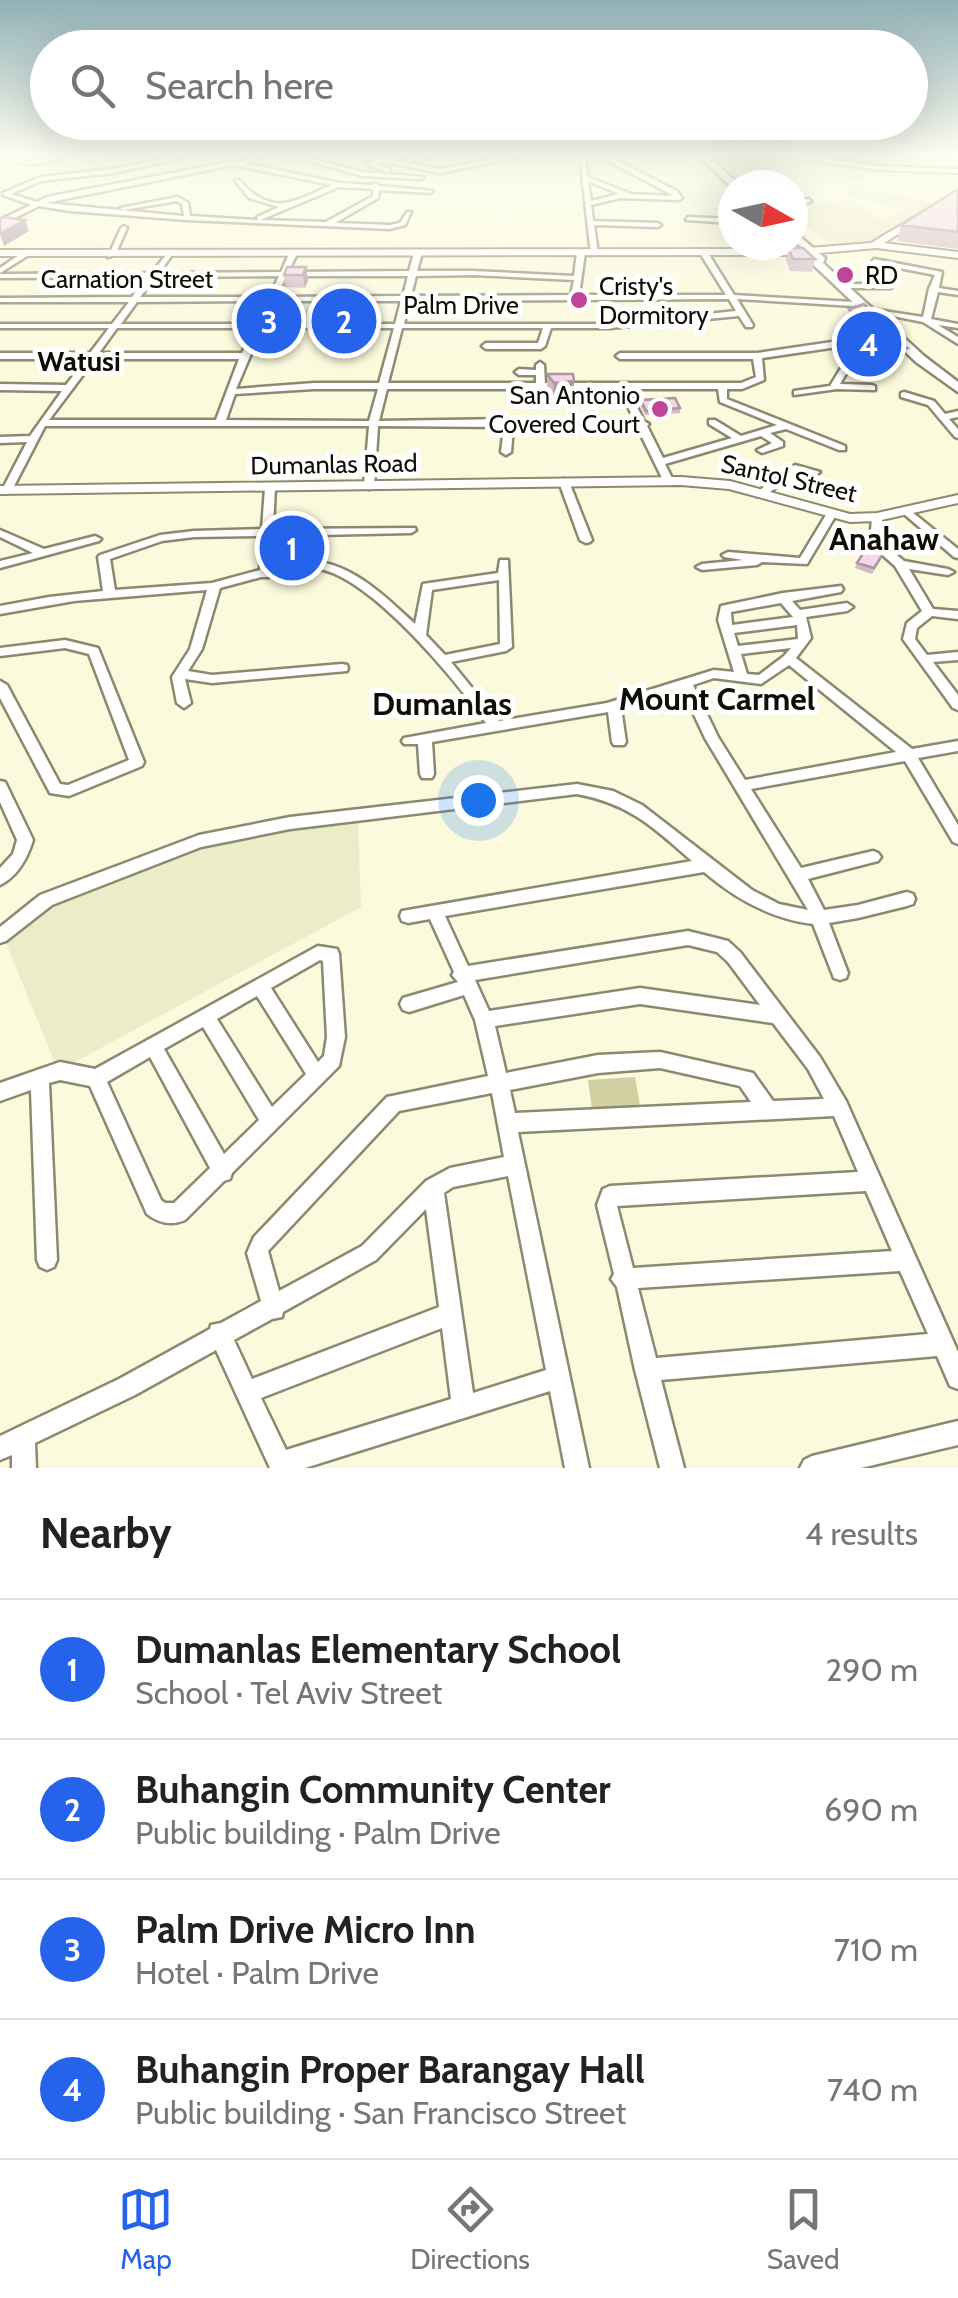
<!DOCTYPE html>
<meta charset="utf-8">
<style>
:root{--surface:#fff;--page:#f6f6f6;--text:#222;--muted:#767676;--line:#e0e0e0;--accent:#2563eb}
body{margin:0;font-family:Cabin,sans-serif;background:var(--page);color:var(--text)}
.compass{position:absolute;left:718px;top:170px;width:90px;height:90px;border-radius:50%;background:var(--surface);box-shadow:0 10px 40px #0002;rotate:99deg}
.you{position:absolute;left:478px;top:800px;width:35px;height:35px;margin:-25px;border:8px solid #fff;border-radius:50%;background:#1a73e8;box-shadow:0 0 0 15px #1a73e833}
.badge{display:grid;place-items:center;width:65px;height:65px;border-radius:50%;background:var(--accent);color:#fff;font-size:32px;font-weight:700}
.pin{position:absolute;translate:-50% -50%;border:5px solid #fff;box-shadow:0 2px 10px #0006}
.list{margin:0;padding:0;list-style:none}
h2{display:flex;justify-content:space-between;align-items:center;height:130px;margin:0;padding:0 40px;font-size:42px}
h2 small{font-size:32px;font-weight:400;color:var(--muted)}
.list li{display:grid;grid-template-columns:65px 1fr auto;gap:30px;align-items:center;box-sizing:border-box;height:140px;padding:0 40px;border-top:2px solid var(--line)}
.list b{display:block;font-size:38px;white-space:nowrap}
.list p{margin:0;font-size:32px;white-space:nowrap;color:var(--muted)}
.list em{font-size:32px;font-style:normal;color:var(--muted)}
.icon{flex:none;width:55px;height:55px;fill:none;stroke:currentColor;stroke-width:2;stroke-linecap:round;stroke-linejoin:round}
.map{position:relative;flex:none;width:958px;height:1468px;overflow:hidden}
.search{position:absolute;background:var(--surface);box-shadow:0 10px 40px #0002;left:30px;right:30px;top:30px;height:110px;display:flex;align-items:center;gap:25px;box-sizing:border-box;padding:0 35px;border-radius:55px;color:var(--muted);font-size:38px}
.sheet{height:690px;background:var(--surface)}
nav{display:flex;justify-content:space-around;align-items:center;box-sizing:border-box;height:140px;border-top:2px solid var(--line);background:var(--surface);font-size:28px;color:var(--muted)}
nav a{display:grid;justify-items:center;gap:5px}
nav .on{color:var(--accent)}
.map>svg:first-child{display:block}
.built{fill:#edecc9}
.green{fill:#d2d0a3}
.lines{fill:none;stroke-linecap:round;stroke-linejoin:round}
.minor-casing{stroke:#8b8a70;stroke-width:5}
.major-casing{stroke:#8b8a70;stroke-width:4}
.highway-casing{stroke:#8b8a70;stroke-width:5}
.minor{fill:#fff;fill-rule:evenodd}
.major{fill:#fff;fill-rule:evenodd}
.highway{fill:#fff;fill-rule:evenodd}
.wall{fill:#d2b9c7}
.shaded-wall{fill:#ab96a2}
.building{fill:#f4d7e7;stroke:#ab96a2;stroke-width:2.5}
.poi-dot{fill:#bf4598;stroke:#fff;stroke-width:4}
.labels{text-anchor:middle;dominant-baseline:central;stroke-width:10;stroke-linejoin:round;paint-order:stroke}
.far-poi-label{font-size:25px;fill:#0e0e05;stroke:#fff;text-anchor:start}
.far-street-label{font-size:25px;fill:#0e0e05;stroke:#fff}
.far-neighbourhood-label{font-size:28px;font-weight:bold;fill:#0e0e05;stroke:#fff}
.neighbourhood-label{font-size:32px;font-weight:bold;fill:#0e0e05;stroke:#fff}
</style>
<div class="map">
<svg width="958" height="1468" viewBox="0 0 958 1468">
<rect width="100%" height="100%" fill="#fbfadd"/>
<!-- built -->
<path class="built" d="M710,153H755L877,169L848,184L814,185L805,179L735,177Z
M851,185L933,203L867,245L835,249L793,214V205L851,200L883,222L904,209L838,193Z
M312,535L317,560L270,569V536Z
M358,819L361,907L75,1062L54,1061L6,943L20,926L60,899L221,839Z"/>
<!-- green -->
<path class="green" d="M635,1077L640,1106L592,1109L588,1080Z"/>
<g class="lines">
<!-- minor casing -->
<g class="minor-casing">
<path id="minor" d="M0,153L26,161L74,153C50,163 23,170 0,156Z
M192,153H202L113,173L41,181L11,194L37,202L47,197L234,161C245,164 258,152 271,153L245,163L339,183L373,185L376,183L379,186L433,191L430,193L379,190L378,198L335,223L390,225L400,223L407,212H411L405,225L390,229L187,220L70,211L39,206L0,225V220L31,205L3,195V193L40,177L113,169ZM234,165L332,185C292,202 273,218 239,180H235L249,198L279,207L257,217L258,220L190,216L188,203L178,197L120,208L123,210L177,201L182,204L184,216L45,203ZM339,187L373,189V196L326,222L260,220Z
M281,153H290L362,172L424,177L421,179L362,176Z
M350,153L377,158L410,153L391,160L440,169L526,153H537L440,173L384,162L376,164L390,169L388,172L367,164L374,161L350,155Z
M437,153H448L407,162L404,160Z
M562,153L604,154L677,191L682,198L679,200L620,198L591,205L593,221L658,223L661,225L658,227L594,225L598,253L591,255L580,156ZM584,156L601,157L674,196L631,194L588,177ZM588,181L619,194L591,201Z
M880,153H887L871,161L840,156L843,154L870,157Z
M809,199L811,202L793,204V200Z
M688,217L733,219V223L686,220Z
M124,226L127,228L115,255L108,257L121,228Z
M25,251L32,253L0,273V268Z
M418,251L422,253L417,271H473L574,276L577,253L581,251L585,253L579,295H726L700,253L704,251L708,253L734,295L854,302L858,304L854,306L737,299L753,325L752,327H746L739,316L610,328H551L545,346L541,349H486L482,346L486,343H538L543,328H402L388,383H536V375H519L515,372L519,369L536,370V365L540,362L544,365L545,383H741L756,377L753,359H620L616,356L620,353H757L886,334L890,337L852,345L857,355L840,384L872,385L875,386V390L837,389L794,395V391L830,386L849,355L844,346L762,358L764,380L742,389H727V399L845,446V450H839L786,429L770,433L783,442V446L762,453L757,450L772,443L761,436L665,464L673,480L668,483L663,480L637,427H513L511,452L506,455L501,452L504,427L378,426L374,486L369,489L364,486L369,426H45L12,490L7,493L2,490L27,442L0,443V437L30,436L62,391L0,390V384L66,385L86,359H0V353H90L109,328H0V324H112L129,302H0V298L132,297L147,277L0,278V274L151,273L168,253L172,255L159,273L281,272L289,254L293,252L297,254L288,272L409,271L414,253ZM473,275L574,280L571,295L411,296L416,276ZM279,276L269,297H140L155,277ZM286,276H408L403,296L277,297ZM729,299L736,311L610,324H404L409,301ZM267,301L256,324H121L137,302ZM275,301H401L395,324H264ZM117,328H254L242,353H99ZM262,328H394L379,383H314L236,389ZM95,359H239L216,420H49ZM314,389H378L369,421L226,420L235,394ZM387,389H619L635,421L509,419L379,421ZM628,389H718L720,402L777,425L741,436L715,420H709V424L732,438L663,458L647,426L649,424L644,421Z
M874,259L942,272L939,288L958,291V295L938,292L931,319L958,324V328L938,325L958,337V344L923,322L873,312L877,310L923,317L929,289L935,275L879,264L892,286L891,288H846L845,286L849,284H883L871,264Z
M904,392L934,401L945,414L958,411V417L949,419L958,429V438L955,437L928,405L901,397V393Z
M795,465L820,472L815,475L797,471L765,496H757V492Z
M564,479L569,482L592,540L590,542L586,543L580,540L559,482Z
M270,485L275,488L273,529L415,528L416,530L411,533L273,536L271,567C284,564 298,560 312,561C353,564 386,597 415,624L423,584L498,573L500,560H508L512,647L506,651L451,662L499,721L607,703L714,670L734,672L718,620L721,606L783,593L841,586L843,589L841,592L792,601L800,610L847,603L853,607L847,611L806,617L811,638L796,658L912,749L958,741V751L918,758L958,825V844L953,842L905,761L751,789L801,868L873,851L878,853L881,857L878,861L808,879L824,910L858,905L907,892L913,894L915,899L913,904L907,906L858,918L829,923L848,973L846,978L840,980L834,978L813,924C771,919 736,899 704,872L445,916L468,966L688,931L728,941L740,952L820,1057L846,1101L958,1352V1389L950,1386L937,1356L661,1380L684,1468H660L635,1370L617,1287L611,1279L614,1274L597,1205L603,1189L610,1186L858,1172L834,1116L518,1132L589,1468H565L550,1391L305,1468H270L216,1350L135,1395L35,1443L36,1468H12V1455L0,1460V1436L119,1379L210,1329L211,1325L221,1323L261,1301L247,1253L254,1237L387,1097L488,1076L475,1020L464,995L409,1012L403,1010L400,1004L403,998L458,982L452,975L454,972L430,919L408,923L402,921L400,916L402,911L692,861C653,827 630,804 577,794L290,829L201,847L52,905L6,941L0,943V927L40,895L199,835L290,817L577,784L613,791L642,805L752,890L779,904L808,910L705,738L682,689L621,708L626,742L624,745H614L612,742L608,712L432,742L434,774L432,778H422L420,774L418,744H404L402,741L404,738L486,723C455,679 376,584 324,570C306,565 289,570 271,574L269,577H261L220,588L202,649L188,671L212,675L342,664L347,665L348,668L347,671L212,683L185,679L191,703L184,708L177,703L172,677L190,649L207,590L74,601L0,614V606L49,597L103,591L98,557L100,555L160,535L194,531L262,529L265,488ZM262,536L260,570L212,583L115,590L110,559L162,541L194,537ZM499,580L500,644L445,655L426,635L432,590ZM781,603L793,617L732,625L731,612ZM797,625L798,639L738,646L734,633ZM791,648L784,656L759,675L747,674L741,654ZM789,665L896,752L745,780L718,737L693,685L714,678L761,684ZM688,945L717,952L728,962L760,1005L640,988L489,1011L475,980ZM640,1004L773,1023L808,1069L824,1099L773,1101L753,1073L660,1052L598,1055L506,1073L495,1026ZM660,1068L740,1086L751,1102L515,1113L510,1090L598,1073ZM492,1093L504,1157L450,1168L426,1181L362,1246L279,1291L268,1251L399,1111ZM508,1176L546,1370L473,1393L444,1193L453,1187ZM866,1191L892,1251L633,1268L617,1206ZM426,1209L439,1307L252,1379L234,1340L272,1319L282,1317L283,1312L376,1260ZM900,1271L928,1334L656,1358L638,1288ZM442,1328L451,1399L286,1450L261,1398Z
M907,508L958,549V558L954,557L903,513L902,511Z
M831,512L836,515L807,564L762,562L757,565L702,570L696,567L702,564L743,560L724,557L722,555L728,552L800,558L826,515Z
M877,514L882,517V543L904,561L948,569L954,572L948,575L909,569L933,609L958,611V619L932,616L917,628L915,639L927,655L958,652V660L933,662L958,695V710L953,708L903,639L907,623L922,611L895,566L870,544L872,517Z
M0,530L44,549L95,536L101,539L99,541L0,568V561L33,553L0,537Z
M65,640L98,648L144,762L142,766L69,796L50,793L0,698V681L7,685L60,784L68,785L129,760L89,654L65,648L0,656V648Z
M0,781L5,782L7,786L33,840C27,859 18,876 0,885V868L13,854L17,840L0,802Z
M318,946L337,949L339,954L345,1037L339,1066L232,1173L230,1179L224,1181L185,1220C171,1226 159,1223 147,1214L90,1086L60,1080L49,1083L57,1260L54,1267L47,1270L40,1267L37,1260L31,1090L0,1101V1083L60,1062L95,1069ZM320,960L323,961L327,1037L324,1056L318,1062L271,988ZM257,996L306,1074L272,1107L217,1019ZM203,1027L259,1120L224,1154L164,1049ZM150,1057L210,1168L174,1203H165L161,1200L107,1082Z
M958,1421V1445L861,1468H800L804,1460L812,1456Z"/>
</g>
<!-- major casing -->
<g class="major-casing">
<path id="major" d="M762,153H780L878,166L958,169V173L878,170Z
M958,191V197L884,243L958,252V258L876,248L809,254L804,251L809,248L871,243Z
M0,250L800,249L805,252L800,255L0,256Z
M681,477L730,481L850,514L877,513L958,495V503L877,521L850,522L729,489L681,485L0,494V486Z"/>
</g>
<!-- highway casing -->
<g class="highway-casing">
<path id="highway" d="M696,153H705L739,185L731,187Z
M793,231L825,258L823,263L924,356L958,382V392L916,362L805,257L807,252L793,240Z"/>
</g>
<!-- minor -->
<use href="#minor" class="minor"/>
<!-- major -->
<use href="#major" class="major"/>
<!-- highway -->
<use href="#highway" class="highway"/>
</g>
<!-- wall -->
<path class="wall" d="M958,189V249L897,241L901,225Z
M788,248L815,259L812,272L790,271L786,260Z
M306,267L308,280L305,288L285,287L284,275Z
M849,309L876,332L859,334L845,322Z
M866,339L907,348L904,356L875,358L864,347Z
M547,374L574,381L573,399L553,402L547,393Z
M641,400L680,408V413L645,415L640,405Z
M881,559L872,574L855,568L857,563Z"/>
<!-- shaded-wall -->
<path class="shaded-wall" d="M25,220L29,231L4,246L0,234Z
M306,267L308,280L305,288L303,275Z
M880,319L876,332L859,334L863,321Z
M574,381L573,399L553,402L554,383Z"/>
<!-- building -->
<path class="building" d="M958,189V232L901,225Z
M4,217L25,220L0,234V219Z
M788,248H803L815,259H793Z
M287,267H306L303,275H284Z
M864,304L880,319L863,321L849,309Z
M889,334L907,348L878,350L866,339Z
M547,374H573L574,381L554,383Z
M675,398L680,408L646,411L641,400Z
M868,545L883,554L874,568L857,563Z"/>
<!-- sky -->
<linearGradient id="sky" x2="0" y2="1"><stop stop-color="#91b0b6"/><stop offset="0.43" stop-color="#fdfdf0"/><stop offset="1" stop-color="#fdfdf0" stop-opacity="0"/></linearGradient>
<rect width="958" height="358" fill="url(#sky)"/>
<!-- markers -->
<g class="poi-dot">
<circle cx="845" cy="275" r="10"/>
<circle cx="579" cy="300" r="10"/>
<circle cx="660" cy="409" r="10"/>
</g>
<g class="labels">
<!-- far-poi labels -->
<g class="far-poi-label">
<text x="865" y="275">RD</text>
<text x="599" y="286">Cristy's<tspan x="599" dy="29">Dormitory</tspan></text>
<text x="640" y="395" text-anchor="end">San Antonio<tspan x="640" dy="29">Covered Court</tspan></text>
</g>
<!-- far-street labels -->
<g class="far-street-label">
<text x="127" y="279">Carnation Street</text>
<text x="461" y="305">Palm Drive</text>
<text transform="translate(334 464) rotate(-1)">Dumanlas Road</text>
<text transform="translate(789 478) rotate(13)">Santol Street</text>
</g>
<!-- far-neighbourhood labels -->
<g class="far-neighbourhood-label">
<text x="79" y="361">Watusi</text>
</g>
<!-- neighbourhood labels -->
<g class="neighbourhood-label">
<text x="884" y="538">Anahaw</text>
<text x="717" y="698">Mount Carmel</text>
<text x="442" y="703">Dumanlas</text>
</g>
</g>
</svg>
<svg class="compass" viewBox="-18 -18 36 36"><path d="M0-13l5 13h-10z" fill="#e53935"/><path d="M0 13l5-13h-10z" fill="#767676"/></svg>
<div class="you"></div>
<div class="pin badge" style="left:292px;top:548px">1</div>
<div class="pin badge" style="left:344px;top:321px">2</div>
<div class="pin badge" style="left:269px;top:321px">3</div>
<div class="pin badge" style="left:869px;top:344px">4</div>
<div class="search"><svg class="icon" aria-label="search" viewBox="0 0 24 24"><circle cx="10" cy="10" r="6"/><path d="M15 15l6 6"/></svg>Search here</div>
</div>
<section class="sheet">
<h2>Nearby<small>4 results</small></h2>
<ul class="list">
<li><span class="badge">1</span><div><b>Dumanlas Elementary School</b><p>School · Tel Aviv Street</p></div><em>290 m</em></li>
<li><span class="badge">2</span><div><b>Buhangin Community Center</b><p>Public building · Palm Drive</p></div><em>690 m</em></li>
<li><span class="badge">3</span><div><b>Palm Drive Micro Inn</b><p>Hotel · Palm Drive</p></div><em>710 m</em></li>
<li><span class="badge">4</span><div><b>Buhangin Proper Barangay Hall</b><p>Public building · San Francisco Street</p></div><em>740 m</em></li>
</ul>
</section>
<nav>
<a class="on"><svg class="icon" aria-label="map" viewBox="0 0 24 24"><path d="M3 6l6-2 6 2 6-2v14l-6 2-6-2-6 2zM9 4v14M15 6v14"/></svg>Map</a>
<a><svg class="icon" aria-label="directions" viewBox="0 0 24 24"><path d="M12 3l9 9-9 9-9-9zM9 14v-3h6M13 9l2 2-2 2"/></svg>Directions</a>
<a><svg class="icon" aria-label="saved" viewBox="0 0 24 24"><path d="M7 4h10v16l-5-4-5 4z"/></svg>Saved</a>
</nav>
